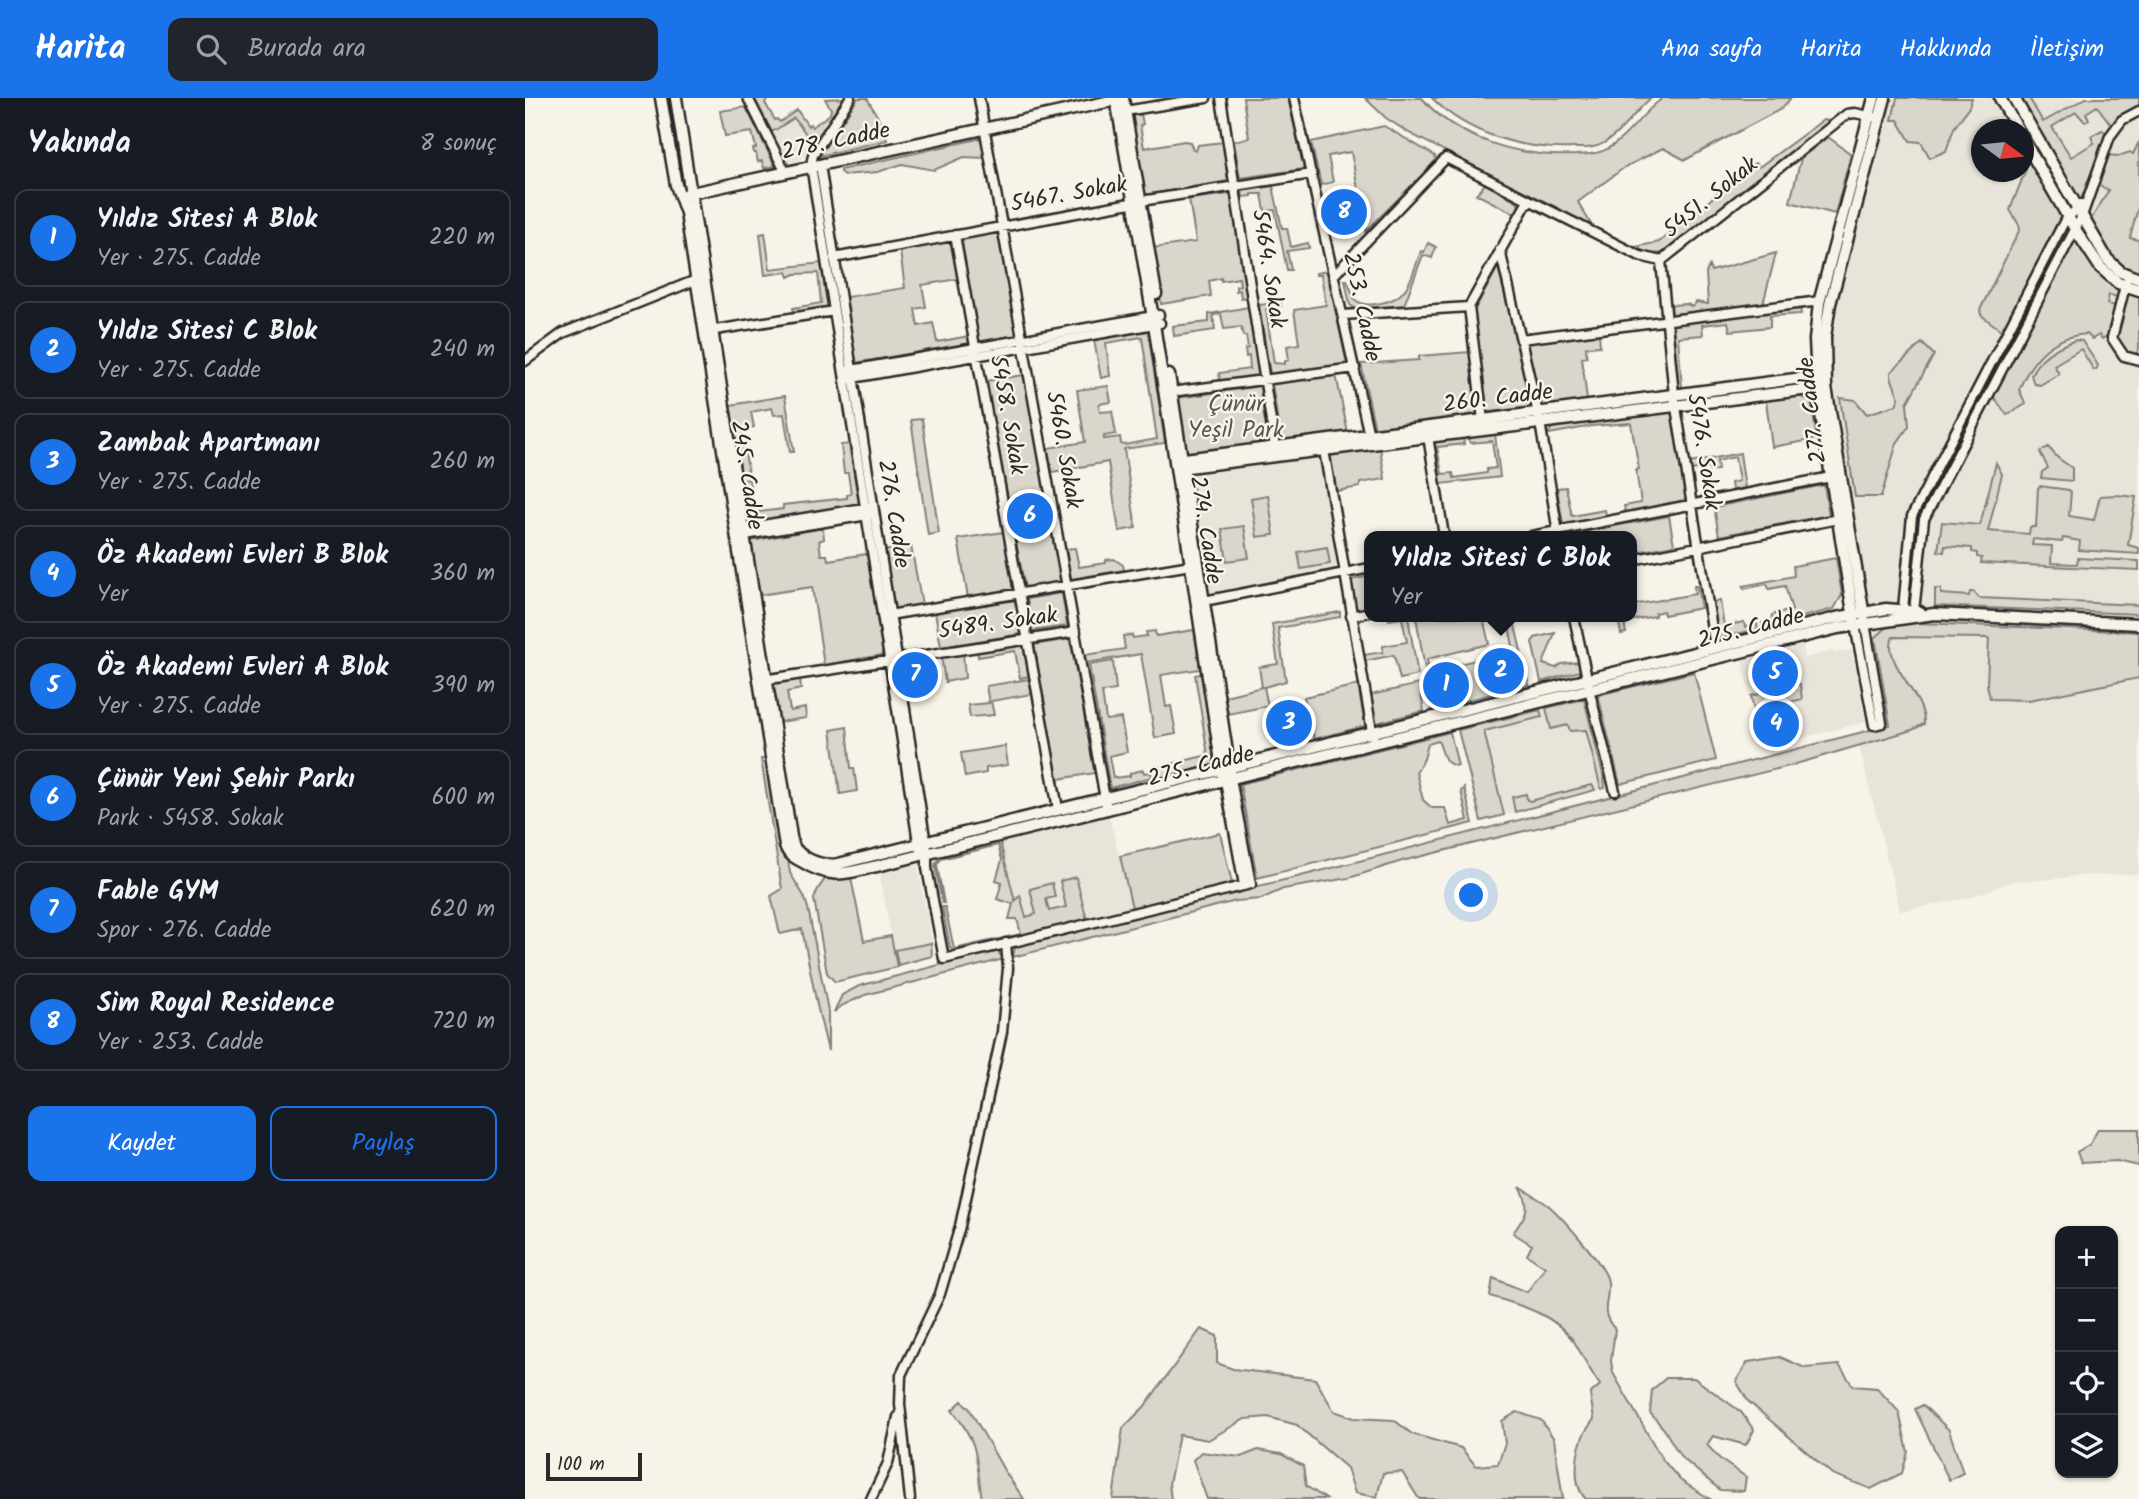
<!DOCTYPE html>
<html lang="tr">
<meta charset="utf-8">
<style>
:root{--surface:#171b24;--page:#20242c;--text:#f1f3f6;--muted:#9ea1a6;--line:#363941;--accent:#1a73e8}
body{margin:0;font-family:Kalam,sans-serif;background:var(--page);color:var(--text)}
.controls{position:absolute;right:21px;bottom:21px;display:grid;overflow:hidden;border-radius:14px;box-shadow:0 2px 5px #0004}
.controls button{width:63px;height:63px;display:grid;place-items:center;padding:0;border:0;border-bottom:2px solid var(--line);background:var(--surface);color:var(--text);font:35px sans-serif}
.compass{position:absolute;left:1446px;top:21px;width:63px;height:63px;border-radius:50%;background:var(--surface);box-shadow:0 2px 5px #0004;rotate:105deg}
.scale{position:absolute;left:21px;bottom:18px;width:96px;box-sizing:border-box;padding-left:7px;border:4px solid #2b2b2b;border-top:0;font-size:19px;line-height:24px;white-space:nowrap;color:#2b2b2b;-webkit-text-stroke:5px #f7f3e8;paint-order:stroke}
.you{position:absolute;left:947px;top:798px;width:24px;height:24px;margin:-18px;border:5px solid #fff;border-radius:50%;background:#1a73e8;box-shadow:0 0 0 10px #1a73e833}
.badge{display:grid;place-items:center;width:46px;height:46px;border-radius:50%;background:var(--accent);color:#fff;font-size:23px;font-weight:700}
.pin{position:absolute;translate:-50% -50%;border:4px solid #fff;box-shadow:0 2px 7px #0006}
.popup{position:absolute;left:839px;top:433px;width:273px;height:91px;box-sizing:border-box;display:grid;place-content:center;border-radius:14px;background:var(--surface);filter:drop-shadow(0 2px 5px #0005);font-size:23px;white-space:nowrap;color:var(--muted)}
.popup b{font-size:26px;color:var(--text)}
.popup::after{content:'';position:absolute;left:50%;top:100%;margin-left:-14px;border:14px solid transparent;border-top-color:var(--surface)}
.list{margin:0;padding:0;list-style:none}
h2{display:flex;justify-content:space-between;align-items:center;height:91px;margin:0;padding:0 28px;font-size:30px}
h2 small{font-size:23px;font-weight:400;color:var(--muted)}
.list li{display:grid;grid-template-columns:46px 1fr auto;gap:21px;align-items:center;box-sizing:border-box;height:98px;margin:0 14px 14px;padding:0 14px;border:2px solid var(--line);border-radius:14px}
.list b{display:block;font-size:26px;white-space:nowrap}
.list p{margin:0;font-size:23px;white-space:nowrap;color:var(--muted)}
.list em{font-size:23px;font-style:normal;color:var(--muted)}
.actions{display:flex;gap:14px;padding:21px 28px}
.actions a{flex:1;padding:16px 0;border:2px solid var(--accent);border-radius:14px;text-align:center;font-size:24px;color:var(--accent)}
.actions .main{background:var(--accent);color:#fff}
.icon{flex:none;width:38px;height:38px;fill:none;stroke:currentColor;stroke-width:2;stroke-linecap:round;stroke-linejoin:round}
.map{position:relative;flex:none;width:1614px;height:1401px;overflow:hidden}
header{display:flex;align-items:center;gap:42px;box-sizing:border-box;height:98px;padding:0 35px;background:var(--accent);color:#fff}
header strong{font-size:33px}
nav{display:flex;gap:38px;margin-inline-start:auto;font-size:24px}
.search{width:490px;height:63px;background:var(--page);display:flex;align-items:center;gap:18px;box-sizing:border-box;padding:0 24px;border-radius:14px;color:var(--muted);font-size:26px}
main{display:flex}
aside{flex:1;background:var(--surface)}
.map>svg:first-child{display:block}
.built{fill:#e8e4da;fill-rule:evenodd}
.green{fill:#dad6cc;stroke:#82807c;stroke-width:2}
.lines{fill:none;stroke-linecap:round;stroke-linejoin:round}
.minor-casing{stroke:#2b2b2b;stroke-width:13}
.tertiary-casing{stroke:#2b2b2b;stroke-width:15}
.minor{stroke:#f7f3e8;stroke-width:8}
.tertiary{stroke:#f7f3e8;stroke-width:10}
.labels{text-anchor:middle;dominant-baseline:central;stroke-width:5;stroke-linejoin:round;paint-order:stroke}
.street-label{font-size:23px;fill:#2b2b2b;stroke:#f7f3e8}
.park-label{font-size:23px;fill:#575653;stroke:#f7f3e8}
</style>
<header>
<strong>Harita</strong>
<div class="search"><svg class="icon" aria-label="search" viewBox="0 0 24 24"><circle cx="10" cy="10" r="6"/><path d="M15 15l6 6"/></svg>Burada ara</div>
<nav><a>Ana sayfa</a><a>Harita</a><a>Hakkında</a><a>İletişim</a></nav>
</header>
<main>
<aside>
<h2>Yakında<small>8 sonuç</small></h2>
<ul class="list">
<li><span class="badge">1</span><div><b>Yıldız Sitesi A Blok</b><p>Yer · 275. Cadde</p></div><em>220 m</em></li>
<li><span class="badge">2</span><div><b>Yıldız Sitesi C Blok</b><p>Yer · 275. Cadde</p></div><em>240 m</em></li>
<li><span class="badge">3</span><div><b>Zambak Apartmanı</b><p>Yer · 275. Cadde</p></div><em>260 m</em></li>
<li><span class="badge">4</span><div><b>Öz Akademi Evleri B Blok</b><p>Yer</p></div><em>360 m</em></li>
<li><span class="badge">5</span><div><b>Öz Akademi Evleri A Blok</b><p>Yer · 275. Cadde</p></div><em>390 m</em></li>
<li><span class="badge">6</span><div><b>Çünür Yeni Şehir Parkı</b><p>Park · 5458. Sokak</p></div><em>600 m</em></li>
<li><span class="badge">7</span><div><b>Fable GYM</b><p>Spor · 276. Cadde</p></div><em>620 m</em></li>
<li><span class="badge">8</span><div><b>Sim Royal Residence</b><p>Yer · 253. Cadde</p></div><em>720 m</em></li>
</ul>
<div class="actions"><a class="main">Kaydet</a><a>Paylaş</a></div>
</aside>
<div class="map">
<svg width="1614" height="1401" viewBox="0 0 1614 1401">
<rect width="100%" height="100%" fill="#f7f3e8"/>
<filter id="ink" filterUnits="userSpaceOnUse"><feTurbulence type="fractalNoise" baseFrequency=".0143" numOctaves="2"/><feDisplacementMap in="SourceGraphic" scale="14" xChannelSelector="R" yChannelSelector="G"/><feConvolveMatrix kernelMatrix="1 2 1 2 8 2 1 2 1" color-interpolation-filters="sRGB"/></filter>
<g filter="url(#ink)">
<!-- built -->
<path class="built" d="M1367,0H1614V776L1553,778L1508,783L1491,782L1444,800L1375,813L1334,648L1367,638L1310,301L1306,255L1310,210ZM1456,32H1498V74H1456Z
M269,20L288,45L276,62L264,65L247,34Z
M794,358L814,473L684,497L665,375Z
M1278,547L1280,560L1308,553L1309,555L1327,552L1341,624L1238,650L1217,562Z
M1059,601L1079,680L1080,690L979,717L957,626Z
M584,718L607,810L499,838L475,744Z
M392,764L409,855L408,859L372,869L354,773Z"/>
<!-- green -->
<path class="green" d="M229,0H241L243,2L240,5L250,22L252,21L255,24L272,12L283,28L285,26L287,29L305,16L306,11L300,1L320,0L288,45L269,20L247,34Z
M333,0H342L359,30L362,42L294,58Z
M718,0H763L779,71L715,80L709,43L724,40Z
M840,0H897C931,42 999,60 1051,57C1061,56 1072,57 1082,51C1104,39 1117,14 1138,0H1266L1256,11L1160,62L1138,50L1100,69L1053,104L1067,128L884,35L861,20Z
M907,0H1126C1110,13 1097,35 1079,45C1069,51 1058,50 1047,50C998,52 942,36 907,0Z
M1372,0H1447L1444,9L1429,30L1421,53L1405,60L1396,44L1385,43L1373,22H1367Z
M1494,0H1504L1518,24L1561,0H1614V8L1598,17L1587,28L1572,8L1561,15L1564,21L1560,24L1551,14L1527,29L1546,59L1569,45L1566,38L1577,32L1582,35L1554,106Z
M221,9L250,68L239,70L237,63L233,64L231,55H229L228,51L231,50L227,34L200,38L195,13Z
M616,16L618,26L615,27L619,50L659,43L665,44L668,52L671,53L673,47L698,44L703,83L619,97L605,18Z
M1298,22L1305,23L1138,155L1125,156L1110,149L1134,144L1180,107L1199,88L1230,65L1234,69Z
M859,28L910,58L911,63L841,133L826,54L803,58L808,84L796,87L786,44Z
M1303,39L1326,56L1310,116L1265,104L1276,60Z
M457,40L461,60L439,59L409,72L377,66L353,74L319,77L315,74V72Z
M1614,44V106L1605,140L1614,142V176C1586,167 1579,147 1565,123L1584,92L1571,87L1582,57L1594,58L1605,54L1608,56Z
M1499,51L1537,116L1477,233L1456,217L1455,212L1495,131L1494,127L1485,112L1501,71L1499,66Z
M960,86L992,103L994,109L990,116L951,96Z
M748,88L757,130H762L766,149L783,145L784,150L762,153L766,172H762L750,112L740,113L737,96H727V98L718,99L717,93Z
M706,96L723,199L716,200L715,192L711,193V188L715,187L714,180L696,183V180L684,183L686,198L636,206L628,150L671,144L664,101Z
M1541,128L1544,131L1461,291L1458,289Z
M474,134L491,237L453,244L435,141Z
M240,135L245,171L296,165L303,209L269,214L268,210L296,205L293,175L270,176L264,179L262,174L240,177L235,136Z
M1550,139L1578,179L1595,191L1593,199L1584,197L1582,206L1591,208L1583,237L1577,241L1574,237L1567,241L1562,236C1527,238 1506,261 1494,292L1501,306L1482,317L1468,298Z
M426,143L433,181L397,187L401,209L390,211L393,228L408,225L412,244L444,238L445,245L330,265L321,199L380,190L375,153Z
M903,145L911,149L907,160L898,157L879,207L831,211L825,207L820,182H822L830,202C839,208 846,207 856,205C885,201 887,176 896,153L899,154Z
M1251,155L1238,206L1147,217L1146,207L1162,206L1168,209L1171,204L1183,206L1181,175L1184,168L1186,173Z
M973,169L1007,310L962,316L949,213Z
M802,173L822,266L745,276L734,207L756,204V208H745L741,211L749,265L760,266V263L764,262L762,248L774,246L769,212L801,207L796,177H791V175Z
M1608,195L1614,197V251L1611,256L1600,253L1592,238L1602,199Z
M724,209L734,278L695,283L694,275L725,271L724,258L721,259L720,251L723,250L721,238H718L716,229L699,231L696,216L688,217L690,232L649,238L648,228L684,224V216Z
M1275,210L1276,216L1245,218V229L1205,233L1203,224L1177,227L1178,237L1153,239L1157,290H1154L1148,227Z
M623,233L640,345L599,351L611,430L594,433L583,364L527,374L523,350L560,344L552,292L583,288L586,304L574,306L575,314L587,313L591,336L579,338V341L595,339L596,346L599,347L632,341L617,239L581,245L585,278L576,280L569,242Z
M1074,236L1075,248L1061,249L1062,259L1057,260L1062,302L1015,309L1001,245Z
M1551,242L1557,243L1573,267L1571,272L1568,271L1556,251L1529,267L1534,276L1515,287L1509,286L1506,277C1514,258 1533,248 1551,242Z
M1397,245L1409,257L1382,305L1384,328L1372,345L1356,399H1330L1315,300L1330,302L1342,316L1371,307L1374,300L1366,279V274Z
M945,254L953,317L850,331L836,266L894,262V258Z
M499,277L536,483L500,491L461,283Z
M811,277L823,335L756,344L747,286Z
M735,288L743,345L662,356L653,300Z
M260,298L269,354H265L259,316L249,317L247,310L226,314L229,329L220,331V334H217L223,373L215,374L205,307Z
M1275,298L1286,303L1292,341L1247,349L1241,303Z
M1147,314L1161,402L1100,414L1099,408L1116,405L1111,372L1114,371L1106,325L1067,328L1024,336V334L1028,329Z
M397,321L414,435L403,437L386,322Z
M970,336L975,379L916,386L908,343L938,340L939,346L912,349L917,376L928,375L929,380L962,375V371L971,370L967,343L945,345L944,339Z
M324,346L334,406L223,424L216,382L224,381L229,411H233L234,414L258,411V407L322,400V397L326,396L323,375H319L316,347Z
M1523,349L1533,360L1547,370V383L1516,380L1517,374L1523,370L1515,354Z
M855,350L860,381L835,385V389L811,393L805,357Z
M1215,355L1220,390L1207,392L1206,385L1214,383L1210,359L1192,363L1193,372L1185,373L1184,369L1166,372L1165,365Z
M1471,365L1477,376L1463,433L1504,436L1505,429H1511L1513,390L1515,388L1544,392L1546,394L1544,418L1569,422L1575,398L1591,397L1611,399L1603,447L1614,450V456L1554,452L1555,443L1538,440L1537,444L1508,441L1507,447L1527,448L1526,465L1552,466L1553,460L1614,463V472L1456,465L1457,460L1452,459V455L1447,454V450L1420,448L1419,454L1413,453L1417,424L1455,427Z
M1299,387L1304,417L1194,438L1189,409Z
M1041,389L1047,418L1080,412L1081,418L1038,427L1032,390Z
M743,397L749,437L732,439L726,400Z
M1144,418L1149,447L1107,455V438H1058V434Z
M719,428L724,460L702,463L697,431Z
M298,430L299,441L294,443L296,457H302L303,462L342,456L358,557L299,567L287,489L234,497L226,443Z
M479,434L489,492L443,500L433,441Z
M386,448L397,507L368,512L359,453Z
M802,449L805,466L776,471L773,454Z
M550,450L554,469L581,465V462L589,461L598,467L599,472L546,481L541,451Z
M1311,460L1317,497L1309,511L1238,529L1237,525L1248,522L1247,517L1267,512L1260,488L1244,491L1242,486L1219,491L1218,488L1269,478L1268,468Z
M845,478V509L831,512L826,482Z
M1169,488H1172L1176,510L1139,517L1138,513L1130,515V518L1099,524L1101,535L1096,536L1093,519H1107V507L1170,496Z
M1410,491H1416V496L1444,498L1445,494H1449L1454,500L1614,507V516L1410,508Z
M537,495L542,528L507,533L502,501Z
M491,502L496,536L416,549L410,514Z
M1195,503L1199,528L1219,524L1220,529L1232,526L1233,531L1194,540L1188,504Z
M815,514V519L753,530L761,583L739,589L743,608L703,616L700,598L737,589L734,569L753,566L747,526Z
M863,519H883L893,577L875,581L869,557L840,563L839,557L858,554V548L882,544L877,520L864,522Z
M891,519H958L964,546L902,561L904,573L989,553L982,519H988L1004,587L907,611Z
M1368,524L1614,534V580L1504,602L1468,601L1465,600L1462,587L1464,540L1368,539C1356,564 1401,598 1399,626L1387,632L1264,668L877,763L824,780L758,791L736,801L711,803L488,859L490,850L495,845L772,779L1365,627L1350,540Z
M669,532L675,571L636,577L641,609L646,608L651,636L630,640L616,556L561,565L560,557L600,551L598,538L607,537L608,540L622,538L621,534L630,533L631,538Z
M1030,535L1018,566L1031,570L1037,566L1053,564L1055,573L1016,584L1007,544L1010,540Z
M545,541L570,675L533,681L509,547Z
M498,545L504,578L495,580L490,553L453,559L452,552Z
M438,554L440,580L420,584L416,558Z
M588,563L591,592L577,594L581,622L596,620L602,654L584,658L588,680L605,678V675L618,672L619,675L626,674L627,679L585,690L564,567Z
M1169,574L1191,662L1095,686L1073,597Z
M676,576L690,667L636,680L634,669L683,657L670,577Z
M275,581L276,591L262,594L265,613L280,610L281,620L254,624L248,586Z
M504,581L507,596L466,603L469,617L445,619L443,607L464,605L461,588Z
M894,586L899,613L851,625L846,597Z
M1275,586L1277,601L1229,613L1226,598Z
M833,587L840,628L789,641L779,599Z
M1059,601L1079,680L1080,690L1076,691L1061,632L1045,633L1043,627L1026,631L1021,610Z
M1015,612L1017,619L959,633L979,717L956,723L933,632Z
M322,629L326,670H329L332,693L315,696L306,632Z
M925,634L933,668C917,667 919,654 913,643L903,646L899,661L891,674L898,702L907,710H920L925,727L943,722L936,693L939,690L948,725L732,780L715,686Z
M480,648L483,667L461,670V675L440,679L436,655Z
M236,661H241L255,752L263,762L265,775L279,798L283,810L303,913V953L292,907L277,831L255,836L246,798L257,791Z
M1067,687L1070,692L990,714L987,699L1001,696L1002,702L1005,703Z
M695,735L707,785L607,810L595,758Z
M475,744L490,803L495,797L501,819L511,816L505,791L527,785L530,799L521,801L524,813L541,809L535,783L551,779L562,822L429,854L425,850L417,809H420L429,851L496,836L492,821H484L488,806L472,801L477,784L471,782L477,762L473,747L416,761L412,767L419,805H417L410,767L415,759Z
M326,780L339,843L366,838L372,869L310,884L302,875L289,801L293,791L300,781Z
M406,845L407,858L373,867L370,852Z
M464,854H473L479,861L340,897L318,907L309,914L317,897L334,888Z
M1573,1031H1614V1068L1592,1063L1556,1065L1552,1054L1565,1046Z
M995,1089C1004,1095 1014,1101 1023,1107C1036,1118 1082,1169 1083,1184C1085,1204 1073,1213 1090,1231L1086,1263L1088,1275L1137,1361L1155,1382L1185,1401H1061C1047,1388 1051,1358 1057,1341C1059,1334 1065,1327 1069,1321L1065,1296L1075,1287C1065,1273 1058,1259 1050,1245C1031,1217 996,1207 965,1198L968,1180L1002,1194L1020,1169L1002,1157L1007,1147L988,1135C1001,1117 1007,1110 995,1089Z
M676,1231L692,1238V1265L708,1271L790,1281L809,1313L829,1320L869,1322L887,1336L936,1350L951,1368L973,1366L980,1345L977,1323L992,1314L1016,1322L1029,1341L1038,1401H894L877,1374L858,1375L852,1399L830,1395L822,1370L772,1327L743,1319L720,1321L683,1342L654,1337L644,1386L646,1401H588L598,1330L619,1309Z
M1255,1259L1280,1270L1314,1267L1328,1288L1352,1290L1374,1314L1383,1354L1377,1375L1346,1391L1307,1376L1223,1303L1211,1283L1223,1264Z
M1141,1280H1169L1216,1314L1229,1332L1221,1347L1188,1338L1182,1347L1196,1362L1221,1379L1219,1393L1195,1392L1156,1359L1139,1331L1125,1315L1127,1292Z
M437,1303L444,1310L480,1374L499,1401H457C450,1359 456,1348 427,1312Z
M1398,1307L1424,1332L1438,1375L1424,1382L1390,1311Z
M733,1352L756,1356L778,1368L781,1388L801,1401H682L668,1362L676,1354L716,1359Z"/>
<g class="lines">
<!-- minor casing -->
<g class="minor-casing">
<path id="minor" d="M223,0L261,75
M325,0L288,57L286,67L394,750
M454,0L582,712
M696,0L750,349
M769,0L845,342
M600,13L681,0
M295,67L402,752V770L419,861L726,786L706,681
M430,137L533,711
M975,152L1015,324L1033,435
M309,160L616,103L787,76
M1136,163L1149,297L1190,549
M809,177L921,60L1115,158L1136,163L1322,16L1330,15L1349,19
M1601,184L1587,240L1599,258L1614,262
M818,217L944,209
M184,233L309,213
M996,241L1295,203
M0,263L38,235L176,180
M321,273L634,217
M322,281L635,225
M646,294L830,270
M958,322L944,209L1003,103
M903,338L919,438
M799,352L848,639
M215,431L344,409
M214,438L343,417
M1007,438L1306,379
M1107,462L1313,421
M679,503L845,470
M1378,511L1387,418L1540,122L1556,107
M1389,513L1399,421L1557,118L1585,38L1597,22L1614,13
M364,517L672,466
M826,518L845,514
M1049,519L1066,599L1090,693
M1330,527L1349,627L1357,625L1340,525
M238,582L551,534
M700,683L719,787
M346,1401L363,1365L373,1319
M385,1401L375,1306L376,1277L415,1196L435,1128L477,934L483,870L481,845"/>
</g>
<!-- tertiary casing -->
<g class="tertiary-casing">
<path id="tertiary" d="M136,0L151,87L161,115L260,748C263,756 269,759 276,763C308,783 321,775 356,767L1313,530L1409,516L1614,526
M151,0L267,745C273,761 298,769 313,766L1311,520L1361,511L1395,514
M591,0L629,226L698,677
M598,0L631,196
M1475,0L1493,32
M1489,0L1582,161L1596,174L1614,181
M1498,41L1550,131L1575,169L1593,185L1614,192
M162,96L595,1
M644,277L705,674
M652,362L1300,277
M655,370L1301,289
M1339,518L1301,289L1300,239L1305,206L1360,0
M1329,521L1293,298L1290,242L1294,205L1349,0"/>
</g>
<!-- minor -->
<use href="#minor" class="minor"/>
<!-- tertiary -->
<use href="#tertiary" class="tertiary"/>
</g>
</g>
<g class="labels">
<!-- street labels -->
<g class="street-label">
<text transform="translate(311 44) rotate(-12)">278. Cadde</text>
<text transform="translate(544 97) rotate(-10)">5467. Sokak</text>
<text transform="translate(1186 100) rotate(-39)">5451. Sokak</text>
<text transform="translate(743 171) rotate(81)">5464. Sokak</text>
<text transform="translate(836 209) rotate(78)">253. Cadde</text>
<text transform="translate(973 301) rotate(-7)">260. Cadde</text>
<text transform="translate(1288 312) rotate(-97)">277. Cadde</text>
<text transform="translate(482 317) rotate(80)">5458. Sokak</text>
<text transform="translate(538 352) rotate(80)">5460. Sokak</text>
<text transform="translate(1178 354) rotate(81)">5476. Sokak</text>
<text transform="translate(221 377) rotate(81)">245. Cadde</text>
<text transform="translate(368 416) rotate(81)">276. Cadde</text>
<text transform="translate(680 432) rotate(81)">274. Cadde</text>
<text transform="translate(473 526) rotate(-8)">5489. Sokak</text>
<text transform="translate(1226 531) rotate(-14)">275. Cadde</text>
<text transform="translate(676 669) rotate(-14)">275. Cadde</text>
</g>
<!-- park labels -->
<g class="park-label">
<text x="711" y="307">Çünür<tspan x="711" dy="26">Yeşil Park</tspan></text>
</g>
</g>
</svg>
<div class="controls">
<button>+</button>
<button>−</button>
<button><svg class="icon" aria-label="locate" viewBox="0 0 24 24"><circle cx="12" cy="12" r="6"/><path d="M12 2v4M12 18v4M2 12h4M18 12h4"/></svg></button>
<button><svg class="icon" aria-label="layers" viewBox="0 0 24 24"><path d="M12 4l9 5-9 5-9-5zM3 14l9 5 9-5"/></svg></button>
</div>
<svg class="compass" viewBox="-18 -18 36 36"><path d="M0-13l5 13h-10z" fill="#e53935"/><path d="M0 13l5-13h-10z" fill="#9ea1a6"/></svg>
<div class="scale">100 m</div>
<div class="you"></div>
<div class="pin badge" style="left:921px;top:587px">1</div>
<div class="pin badge" style="left:976px;top:573px">2</div>
<div class="popup"><b>Yıldız Sitesi C Blok</b>Yer</div>
<div class="pin badge" style="left:764px;top:625px">3</div>
<div class="pin badge" style="left:1251px;top:626px">4</div>
<div class="pin badge" style="left:1250px;top:575px">5</div>
<div class="pin badge" style="left:505px;top:418px">6</div>
<div class="pin badge" style="left:390px;top:577px">7</div>
<div class="pin badge" style="left:819px;top:114px">8</div>
</div>
</main>
